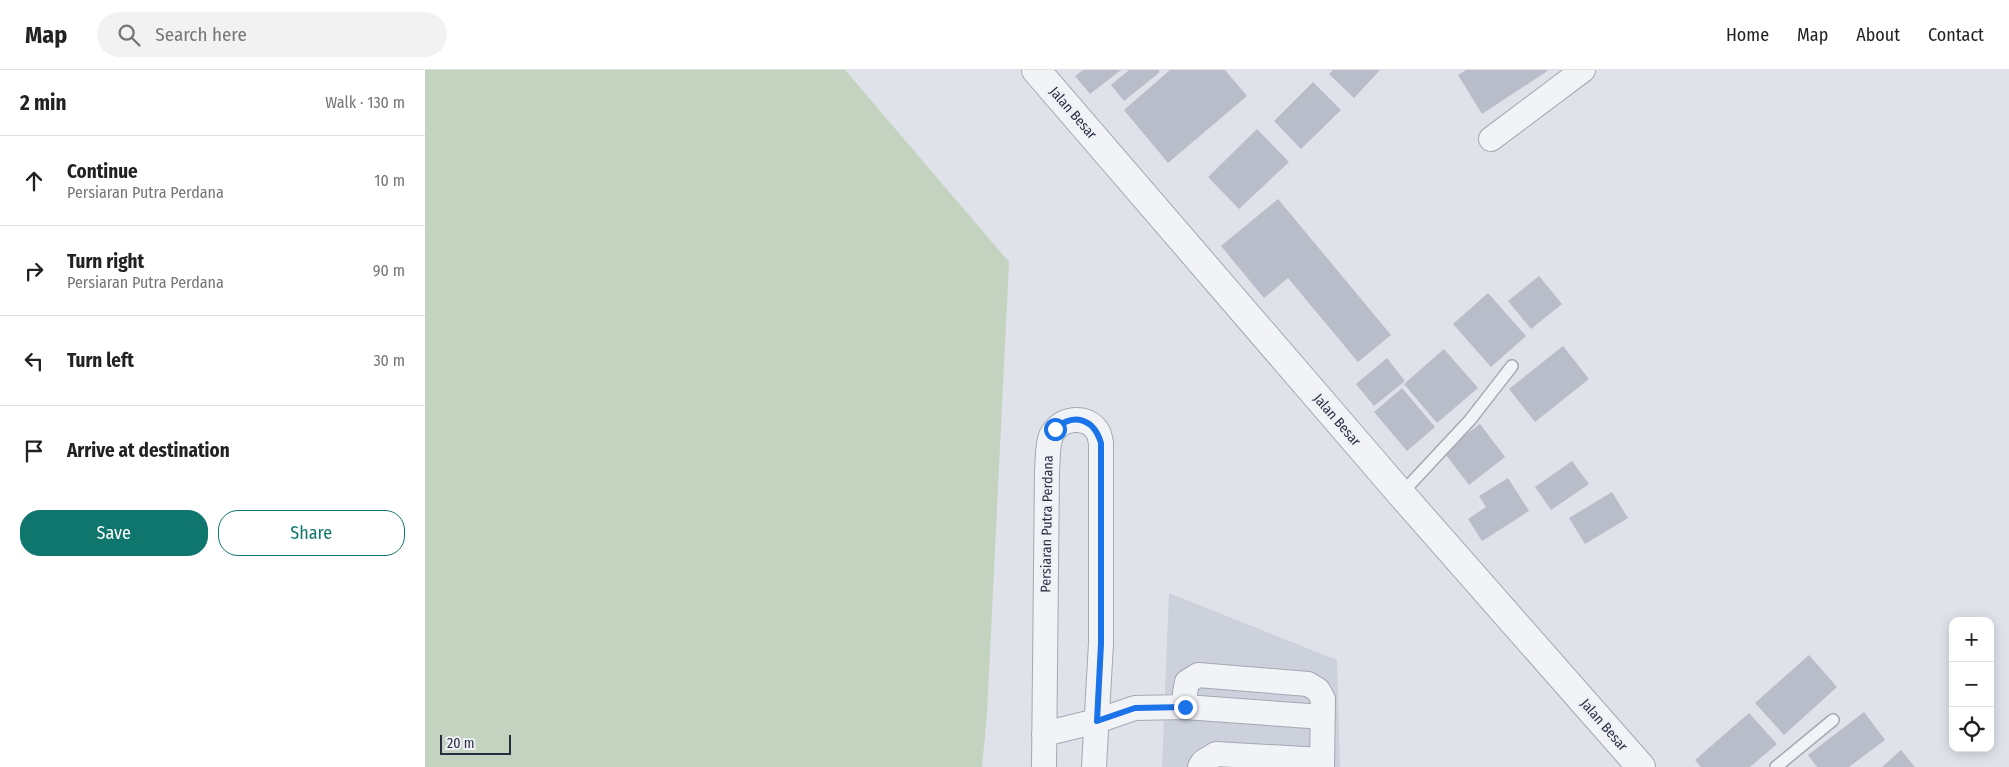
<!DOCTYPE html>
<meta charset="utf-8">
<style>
:root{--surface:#fff;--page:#f2f2f2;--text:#222;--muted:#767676;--line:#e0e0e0;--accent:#0f766e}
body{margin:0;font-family:"Fira Sans Condensed",sans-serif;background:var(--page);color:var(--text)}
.controls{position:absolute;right:15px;bottom:15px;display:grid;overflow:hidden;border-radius:10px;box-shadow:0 2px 12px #0003}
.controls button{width:45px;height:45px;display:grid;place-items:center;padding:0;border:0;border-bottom:1px solid var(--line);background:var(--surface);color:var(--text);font:25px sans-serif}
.scale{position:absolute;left:15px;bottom:12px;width:71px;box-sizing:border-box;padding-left:5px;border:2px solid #282e40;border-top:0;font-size:14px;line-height:18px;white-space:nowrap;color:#282e40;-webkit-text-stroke:4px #eff1f6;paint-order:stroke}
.stop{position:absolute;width:15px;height:15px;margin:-11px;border:4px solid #1a73e8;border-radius:50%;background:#fff}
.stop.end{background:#1a73e8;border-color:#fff;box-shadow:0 1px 5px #0008}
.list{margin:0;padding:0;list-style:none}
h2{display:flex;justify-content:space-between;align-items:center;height:65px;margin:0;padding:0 20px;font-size:21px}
h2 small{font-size:16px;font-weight:400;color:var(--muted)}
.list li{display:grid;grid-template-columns:32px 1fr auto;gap:15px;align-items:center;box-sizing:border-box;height:90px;padding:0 20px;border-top:1px solid var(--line)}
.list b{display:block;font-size:19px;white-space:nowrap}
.list p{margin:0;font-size:16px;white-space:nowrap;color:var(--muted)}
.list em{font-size:16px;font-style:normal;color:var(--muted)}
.actions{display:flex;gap:10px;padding:15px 20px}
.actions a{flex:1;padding:11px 0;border:1px solid var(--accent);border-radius:20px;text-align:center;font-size:18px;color:var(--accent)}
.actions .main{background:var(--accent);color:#fff}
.icon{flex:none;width:28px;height:28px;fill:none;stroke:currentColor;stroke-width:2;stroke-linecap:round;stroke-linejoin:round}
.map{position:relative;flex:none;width:1584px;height:697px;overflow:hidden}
header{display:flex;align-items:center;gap:30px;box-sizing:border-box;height:70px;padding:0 25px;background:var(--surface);border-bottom:1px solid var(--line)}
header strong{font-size:24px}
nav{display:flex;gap:28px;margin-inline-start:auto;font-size:18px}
.search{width:350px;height:45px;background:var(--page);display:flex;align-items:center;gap:12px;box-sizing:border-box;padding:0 18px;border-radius:28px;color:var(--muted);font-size:19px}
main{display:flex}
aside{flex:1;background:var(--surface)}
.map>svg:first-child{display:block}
.built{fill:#cdd1db}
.green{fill:#c3d3c0}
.building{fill:#b9bdc9}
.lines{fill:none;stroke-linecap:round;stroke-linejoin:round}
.service-casing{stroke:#a4a8b3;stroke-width:14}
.minor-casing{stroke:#a4a8b3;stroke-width:26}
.tertiary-casing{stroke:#a4a8b3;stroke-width:30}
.service{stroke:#f2f3f7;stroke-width:11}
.minor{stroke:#f2f3f7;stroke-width:24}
.tertiary{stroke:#f2f3f7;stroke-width:28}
.route{stroke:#1a73e8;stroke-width:6}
.labels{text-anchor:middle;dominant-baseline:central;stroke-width:5;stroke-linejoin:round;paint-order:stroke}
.street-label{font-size:14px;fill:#282e40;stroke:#eff1f6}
</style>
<header>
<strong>Map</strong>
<div class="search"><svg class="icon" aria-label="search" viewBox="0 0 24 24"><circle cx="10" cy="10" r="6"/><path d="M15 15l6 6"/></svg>Search here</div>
<nav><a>Home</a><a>Map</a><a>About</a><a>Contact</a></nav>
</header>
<main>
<aside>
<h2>2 min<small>Walk · 130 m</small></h2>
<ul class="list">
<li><svg class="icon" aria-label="ahead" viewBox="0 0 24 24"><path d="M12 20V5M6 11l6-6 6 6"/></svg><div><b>Continue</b><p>Persiaran Putra Perdana</p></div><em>10 m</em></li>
<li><svg class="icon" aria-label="right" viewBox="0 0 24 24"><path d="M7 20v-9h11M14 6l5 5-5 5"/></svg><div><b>Turn right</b><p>Persiaran Putra Perdana</p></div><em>90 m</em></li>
<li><svg class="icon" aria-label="left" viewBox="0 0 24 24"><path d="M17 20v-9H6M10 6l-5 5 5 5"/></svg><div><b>Turn left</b></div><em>30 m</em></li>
<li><svg class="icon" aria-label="arrive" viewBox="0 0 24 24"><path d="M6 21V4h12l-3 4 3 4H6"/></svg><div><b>Arrive at destination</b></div></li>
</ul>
<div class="actions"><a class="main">Save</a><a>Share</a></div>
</aside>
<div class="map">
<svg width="1584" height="697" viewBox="0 0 1584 697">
<rect width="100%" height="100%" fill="#dfe2e9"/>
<!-- built -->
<path class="built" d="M744,523L912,590L915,697H737Z"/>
<!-- green -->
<path class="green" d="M0,0H420L584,192L562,644L557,697H0Z"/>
<!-- building -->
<path class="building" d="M658,0H696L665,24L650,6Z
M704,0H733L735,2L699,31L686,15Z
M745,0H800L822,26L743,93L699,40Z
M908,0H955L929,28L904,4Z
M1041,0H1124L1057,44L1033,5Z
M888,12L916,40L876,79L849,51Z
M832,59L864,92L814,139L783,107Z
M853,129L966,265L933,292L863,208L839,228L796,176Z
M1114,206L1137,234L1106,259L1083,231Z
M1063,223L1101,266L1066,297L1028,254Z
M1138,276L1164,309L1110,352L1084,319Z
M1019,279L1053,318L1012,353L979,314Z
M962,288L980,311L949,336L931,314Z
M977,318L1010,357L982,381L949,342Z
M1055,354L1080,387L1044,415L1018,381Z
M1147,391L1164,414L1126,440L1110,417Z
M1083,408L1104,441L1057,471L1043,449L1061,437L1054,426Z
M1187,422L1203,448L1160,474L1144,448Z
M1384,585L1412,617L1359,665L1330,633Z
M1439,642L1460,670L1424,697H1392L1383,685Z
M1324,643L1352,674L1325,697H1276L1270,690Z
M1476,680L1490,697H1457Z"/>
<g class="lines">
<!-- service casing -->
<g class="service-casing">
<path id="service" d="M976,424L1045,350L1087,296
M1351,697L1408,650"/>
</g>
<!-- minor casing -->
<g class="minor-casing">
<path id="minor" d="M1066,69L1158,0
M760,637V623L762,612L773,605L883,614L893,620L898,629L897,697
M619,664L672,651L710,638L760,637L898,647
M619,697L622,401C623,390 622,376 626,366C634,348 662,343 673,362C675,365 675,370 676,373V573L669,697
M775,697L778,692L791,684L897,690"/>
</g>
<!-- tertiary casing -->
<g class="tertiary-casing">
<path id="tertiary" d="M611,0L976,424L1216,697"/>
</g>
<!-- service -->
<use href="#service" class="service"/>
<!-- minor -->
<use href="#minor" class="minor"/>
<!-- tertiary -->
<use href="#tertiary" class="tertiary"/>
</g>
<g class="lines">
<!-- route -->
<path class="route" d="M630,359C649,342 669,349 676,373V574L672,651L710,638L760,637"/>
</g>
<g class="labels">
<!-- street labels -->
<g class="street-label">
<text transform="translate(648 43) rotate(49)">Jalan Besar</text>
<text transform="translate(912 350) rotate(49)">Jalan Besar</text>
<text transform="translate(622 454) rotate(-89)">Persiaran Putra Perdana</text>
<text transform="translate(1179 655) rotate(49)">Jalan Besar</text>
</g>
</g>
</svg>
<div class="controls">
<button>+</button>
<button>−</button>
<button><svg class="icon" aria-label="locate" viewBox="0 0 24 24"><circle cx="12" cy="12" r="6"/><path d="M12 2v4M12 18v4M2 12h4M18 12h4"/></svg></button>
</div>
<div class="scale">20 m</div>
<div class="stop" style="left:630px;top:359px"></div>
<div class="stop end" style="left:760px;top:637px"></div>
</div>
</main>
